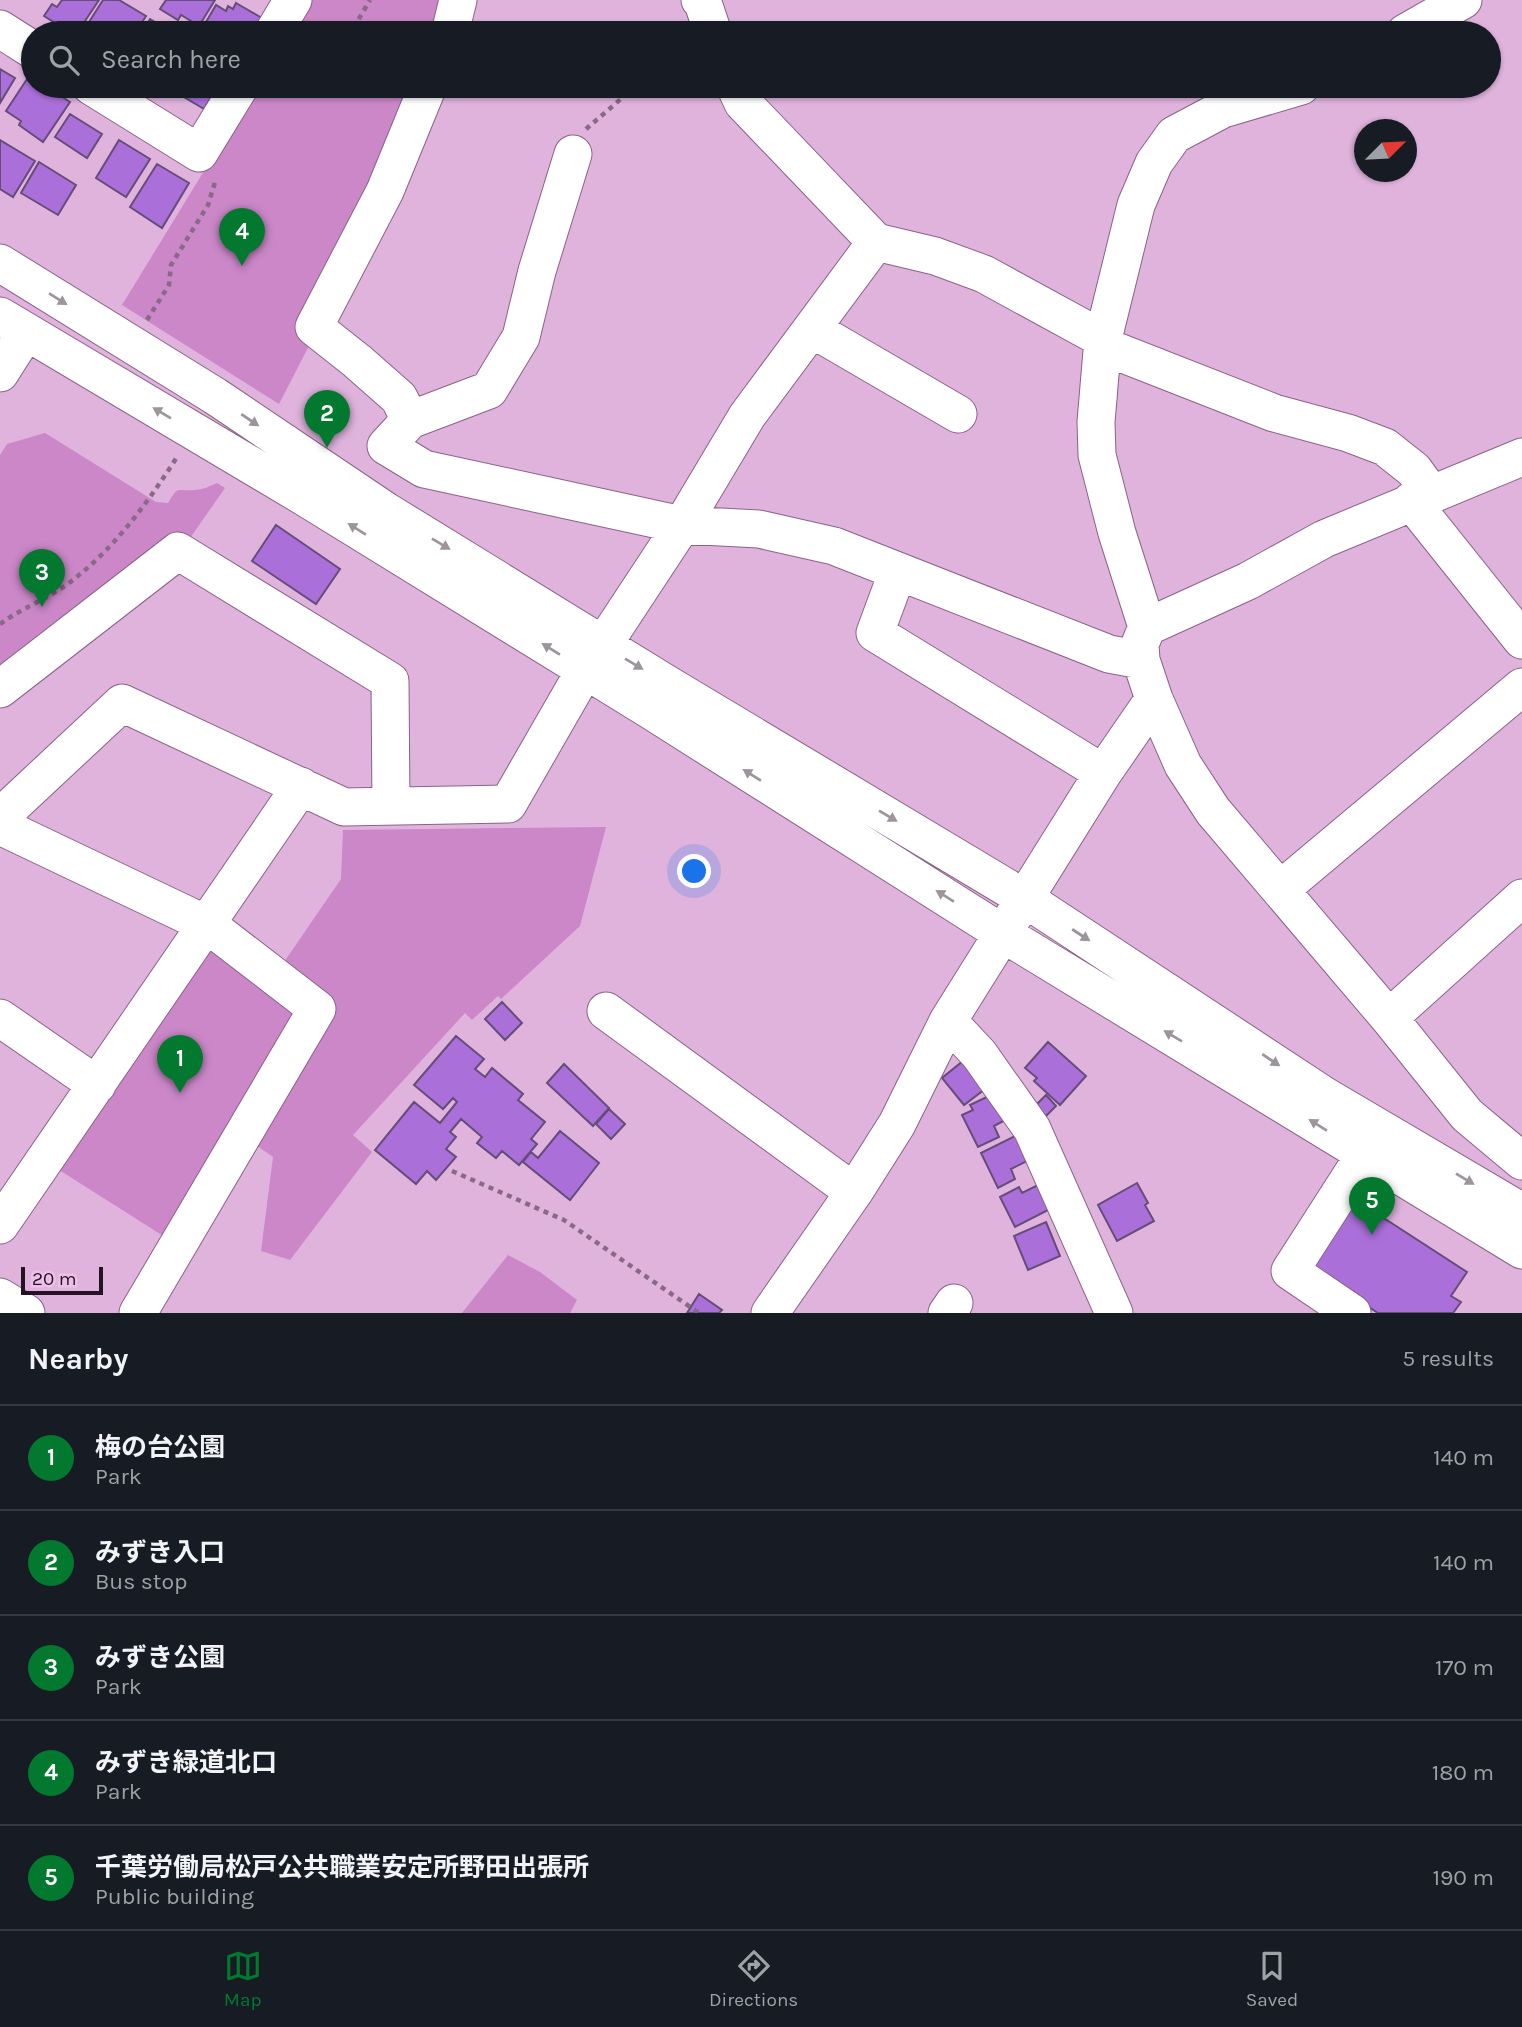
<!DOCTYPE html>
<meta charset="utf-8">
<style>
:root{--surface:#171b24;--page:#20242c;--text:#f1f3f6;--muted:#9ea1a6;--line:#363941;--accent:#03792f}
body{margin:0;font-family:Karla,"Noto Sans JP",sans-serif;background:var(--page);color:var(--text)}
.compass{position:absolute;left:1354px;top:119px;width:63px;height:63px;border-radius:50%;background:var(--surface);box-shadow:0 2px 5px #0004;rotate:66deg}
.scale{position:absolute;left:21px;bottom:18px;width:82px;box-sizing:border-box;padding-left:7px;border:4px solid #241423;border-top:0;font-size:19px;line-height:24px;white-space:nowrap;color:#241423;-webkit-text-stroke:5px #edc0eb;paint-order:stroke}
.you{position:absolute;left:695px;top:872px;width:24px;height:24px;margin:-18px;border:5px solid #fff;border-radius:50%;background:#1a73e8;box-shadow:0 0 0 10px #1a73e833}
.badge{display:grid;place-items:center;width:46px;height:46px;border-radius:50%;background:var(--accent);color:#fff;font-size:23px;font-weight:700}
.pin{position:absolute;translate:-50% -58px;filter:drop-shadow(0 2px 4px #0008)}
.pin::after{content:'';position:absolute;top:37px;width:24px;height:21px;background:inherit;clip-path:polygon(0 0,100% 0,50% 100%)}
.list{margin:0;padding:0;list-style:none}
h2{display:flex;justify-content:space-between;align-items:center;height:91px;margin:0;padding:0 28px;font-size:30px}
h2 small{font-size:23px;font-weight:400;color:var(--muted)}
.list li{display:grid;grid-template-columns:46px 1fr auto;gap:21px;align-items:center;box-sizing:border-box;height:105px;padding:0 28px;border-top:2px solid var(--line)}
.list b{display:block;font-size:26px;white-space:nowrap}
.list p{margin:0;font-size:23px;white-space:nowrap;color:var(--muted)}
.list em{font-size:23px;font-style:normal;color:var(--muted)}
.icon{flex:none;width:38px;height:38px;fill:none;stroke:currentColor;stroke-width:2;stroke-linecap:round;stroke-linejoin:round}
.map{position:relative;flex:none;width:1522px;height:1313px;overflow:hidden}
.search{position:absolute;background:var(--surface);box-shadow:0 2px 5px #0004;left:21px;right:21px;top:21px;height:77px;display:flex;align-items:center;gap:18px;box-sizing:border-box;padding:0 24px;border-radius:38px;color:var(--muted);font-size:26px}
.sheet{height:616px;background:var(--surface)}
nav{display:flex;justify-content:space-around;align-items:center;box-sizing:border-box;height:98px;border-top:2px solid var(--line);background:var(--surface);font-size:19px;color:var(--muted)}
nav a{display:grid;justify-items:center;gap:4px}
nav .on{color:var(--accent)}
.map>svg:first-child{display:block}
.green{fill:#cb87c8}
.building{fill:#ab6fda;stroke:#654d7a;stroke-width:2}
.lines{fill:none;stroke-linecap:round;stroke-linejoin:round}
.minor-casing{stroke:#8b6289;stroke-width:39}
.path{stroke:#886986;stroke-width:4.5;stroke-dasharray:5 5;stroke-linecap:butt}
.minor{stroke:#fff;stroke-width:37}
.oneway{fill:#9c959c}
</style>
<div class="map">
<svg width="1522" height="1313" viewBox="0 0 1522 1313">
<rect width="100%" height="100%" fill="#e0b3dd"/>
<!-- green -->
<path class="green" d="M308,0H449L440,33H288Z
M256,86H419L312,340L279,404L122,305Z
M45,433L156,502L168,503C179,484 177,492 195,490C202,490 210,486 217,483L225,488L188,541L0,673V455L7,444Z
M606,827L580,926L501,999L498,996L472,1020L465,1013L353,1135L372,1152L290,1260L261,1251L273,1157L253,1143L333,1005L282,965L341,879L343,830Z
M217,945L295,1007L297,1019L168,1239L56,1168L205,946Z
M508,1255L540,1272L577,1300L570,1313H462Z"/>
<!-- building -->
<path class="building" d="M62,0H99L77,33H71L44,16L52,4L57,7Z
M103,0H119L146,16L135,33H89L84,30Z
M166,0H215L199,26L181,15L178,20L160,9Z
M236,3L262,18L253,33H209L202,29L216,5L226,11L228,6L233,9Z
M150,19L174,33H142Z
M0,69L15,78L0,103Z
M33,70V86H45L70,102L43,142L19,125L21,121L6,111Z
M182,86H218L204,109L177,93Z
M70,114L102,134L87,158L55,137Z
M0,140L35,161L13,197L0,189Z
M119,140L150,159L126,197L96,178Z
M39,162L76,185L58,215L21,193Z
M157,164L189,183L162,228L130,207Z
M276,525L340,569L316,604L252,561Z
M502,1002L522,1023L505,1040L485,1019Z
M456,1036L484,1059L475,1069L485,1077L492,1068L523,1094L518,1100L545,1122L531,1139L537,1144L519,1165L502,1151L496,1158L477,1143L482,1137L461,1119L450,1132L456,1137L446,1149L456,1157L436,1180L427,1171L416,1184L375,1150L414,1102L440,1123L457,1102L453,1098L443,1109L414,1085Z
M1048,1042L1086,1076L1060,1105L1034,1081L1037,1078L1025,1068Z
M963,1061L985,1089L964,1105L942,1078Z
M564,1064L609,1108L593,1126L547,1083Z
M995,1093L1007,1119L994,1126L999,1137L978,1147L962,1115L973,1110L970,1105Z
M1046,1095L1056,1106L1043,1119L1036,1105Z
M609,1109L625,1124L611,1139L596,1124Z
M560,1131L599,1163L570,1200L523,1162L531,1152L538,1158Z
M1017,1135L1029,1160L1011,1169L1015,1179L998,1188L981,1153Z
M1137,1183L1148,1203L1145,1205L1154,1221L1117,1241L1098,1205Z
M1038,1185L1050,1209L1015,1227L1000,1197L1019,1187L1022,1193Z
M1356,1200L1467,1272L1451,1296L1461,1302L1453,1313H1378L1312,1270Z
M1046,1222L1060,1256L1028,1270L1014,1236Z
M699,1294L722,1310L719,1313H687Z"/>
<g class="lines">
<!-- minor casing -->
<g class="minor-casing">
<path id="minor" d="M700,0L703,3L713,33
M0,29L33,50
M273,33L293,0
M450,33L458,0
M1405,33L1463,0
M91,86L199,153L240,86
M735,86L743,103L876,242L935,256L984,274L1103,339
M573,154L537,271L521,337L489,390L410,420L386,446L424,469L682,525L747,416L876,242
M0,263L215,396L386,511L667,684L1024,898L1325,1096L1522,1212
M0,316L306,498L650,710L1002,933L1522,1250
M812,329L958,414
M1103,346L1274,413L1348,433L1385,447L1414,470L1432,495
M0,373L26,332
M410,420L399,398L357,361L314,327L385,191L428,86
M1522,457L1324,539L1248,581L1147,627L1140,644L1141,660L1154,699L1183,765L1213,811L1389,1018L1467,1115L1522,1161
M1411,501L1522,640
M898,571L875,633L1103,773
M1147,627L1117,533L1097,455L1096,422L1103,339L1136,205L1154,163L1174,135L1223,109L1301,86
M603,645L682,525L759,529L834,546L1109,654L1141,660
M0,689L178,551L390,681L391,806
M0,817L122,703L344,807L508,804L585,670
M0,826L208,925L317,1009L138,1313
M1281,889L1522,687
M606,1011L854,1192
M0,1018L97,1085
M1389,1018L1522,898
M948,1021L979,1054L1032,1129L1114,1313
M0,1225L301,786
M0,1297L26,1313
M770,1313L854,1192L897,1124L948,1021L1103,773L1154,699
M947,1313L954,1303
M1352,1313L1290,1271L1365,1154"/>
</g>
<!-- path -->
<path class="path" d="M363,33L354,27L370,0
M586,129L636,86
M147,320L169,285L171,265L208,205L216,179
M0,624C22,608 47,599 69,583C114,549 147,504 177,457
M452,1171L564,1220L699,1313"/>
<!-- minor -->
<use href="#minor" class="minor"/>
</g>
<!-- one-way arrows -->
<defs><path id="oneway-solid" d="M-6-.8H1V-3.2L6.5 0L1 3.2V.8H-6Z" transform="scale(1.75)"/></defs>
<g class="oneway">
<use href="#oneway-solid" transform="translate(58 299) rotate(32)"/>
<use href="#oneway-solid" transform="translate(162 413) rotate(-149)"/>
<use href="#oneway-solid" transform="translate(250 420) rotate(34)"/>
<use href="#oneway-solid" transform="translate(357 529) rotate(-148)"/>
<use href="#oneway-solid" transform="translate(441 544) rotate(31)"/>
<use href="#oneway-solid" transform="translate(551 649) rotate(-148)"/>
<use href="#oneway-solid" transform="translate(634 664) rotate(31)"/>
<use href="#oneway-solid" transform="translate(752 775) rotate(-148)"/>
<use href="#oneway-solid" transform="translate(888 816) rotate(31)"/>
<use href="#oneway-solid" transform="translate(945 896) rotate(-148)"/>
<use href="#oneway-solid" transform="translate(1081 935) rotate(33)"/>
<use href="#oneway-solid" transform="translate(1173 1036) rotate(-149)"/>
<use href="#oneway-solid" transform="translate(1271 1060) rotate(34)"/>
<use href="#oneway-solid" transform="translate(1318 1125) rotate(-148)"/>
<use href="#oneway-solid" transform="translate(1465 1179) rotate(31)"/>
</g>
</svg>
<svg class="compass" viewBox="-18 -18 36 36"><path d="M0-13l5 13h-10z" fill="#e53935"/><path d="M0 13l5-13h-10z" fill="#9ea1a6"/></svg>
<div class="scale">20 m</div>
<div class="you"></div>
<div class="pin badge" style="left:180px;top:1093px">1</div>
<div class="pin badge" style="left:327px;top:448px">2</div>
<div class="pin badge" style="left:42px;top:607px">3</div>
<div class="pin badge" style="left:242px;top:266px">4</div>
<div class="pin badge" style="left:1372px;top:1235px">5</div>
<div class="search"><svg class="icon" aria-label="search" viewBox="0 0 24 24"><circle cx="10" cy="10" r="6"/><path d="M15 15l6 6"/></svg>Search here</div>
</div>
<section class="sheet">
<h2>Nearby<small>5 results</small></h2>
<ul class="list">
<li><span class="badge">1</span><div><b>梅の台公園</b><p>Park</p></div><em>140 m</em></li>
<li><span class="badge">2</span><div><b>みずき入口</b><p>Bus stop</p></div><em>140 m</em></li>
<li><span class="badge">3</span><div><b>みずき公園</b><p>Park</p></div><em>170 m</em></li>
<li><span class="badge">4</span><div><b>みずき緑道北口</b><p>Park</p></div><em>180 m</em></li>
<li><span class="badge">5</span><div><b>千葉労働局松戸公共職業安定所野田出張所</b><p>Public building</p></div><em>190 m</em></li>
</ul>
</section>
<nav>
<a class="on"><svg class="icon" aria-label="map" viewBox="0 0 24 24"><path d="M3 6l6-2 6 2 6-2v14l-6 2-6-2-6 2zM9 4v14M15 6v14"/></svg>Map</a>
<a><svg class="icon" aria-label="directions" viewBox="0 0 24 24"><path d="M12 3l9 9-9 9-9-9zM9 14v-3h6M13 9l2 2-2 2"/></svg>Directions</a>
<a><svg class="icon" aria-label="saved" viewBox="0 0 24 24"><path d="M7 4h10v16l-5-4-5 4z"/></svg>Saved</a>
</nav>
